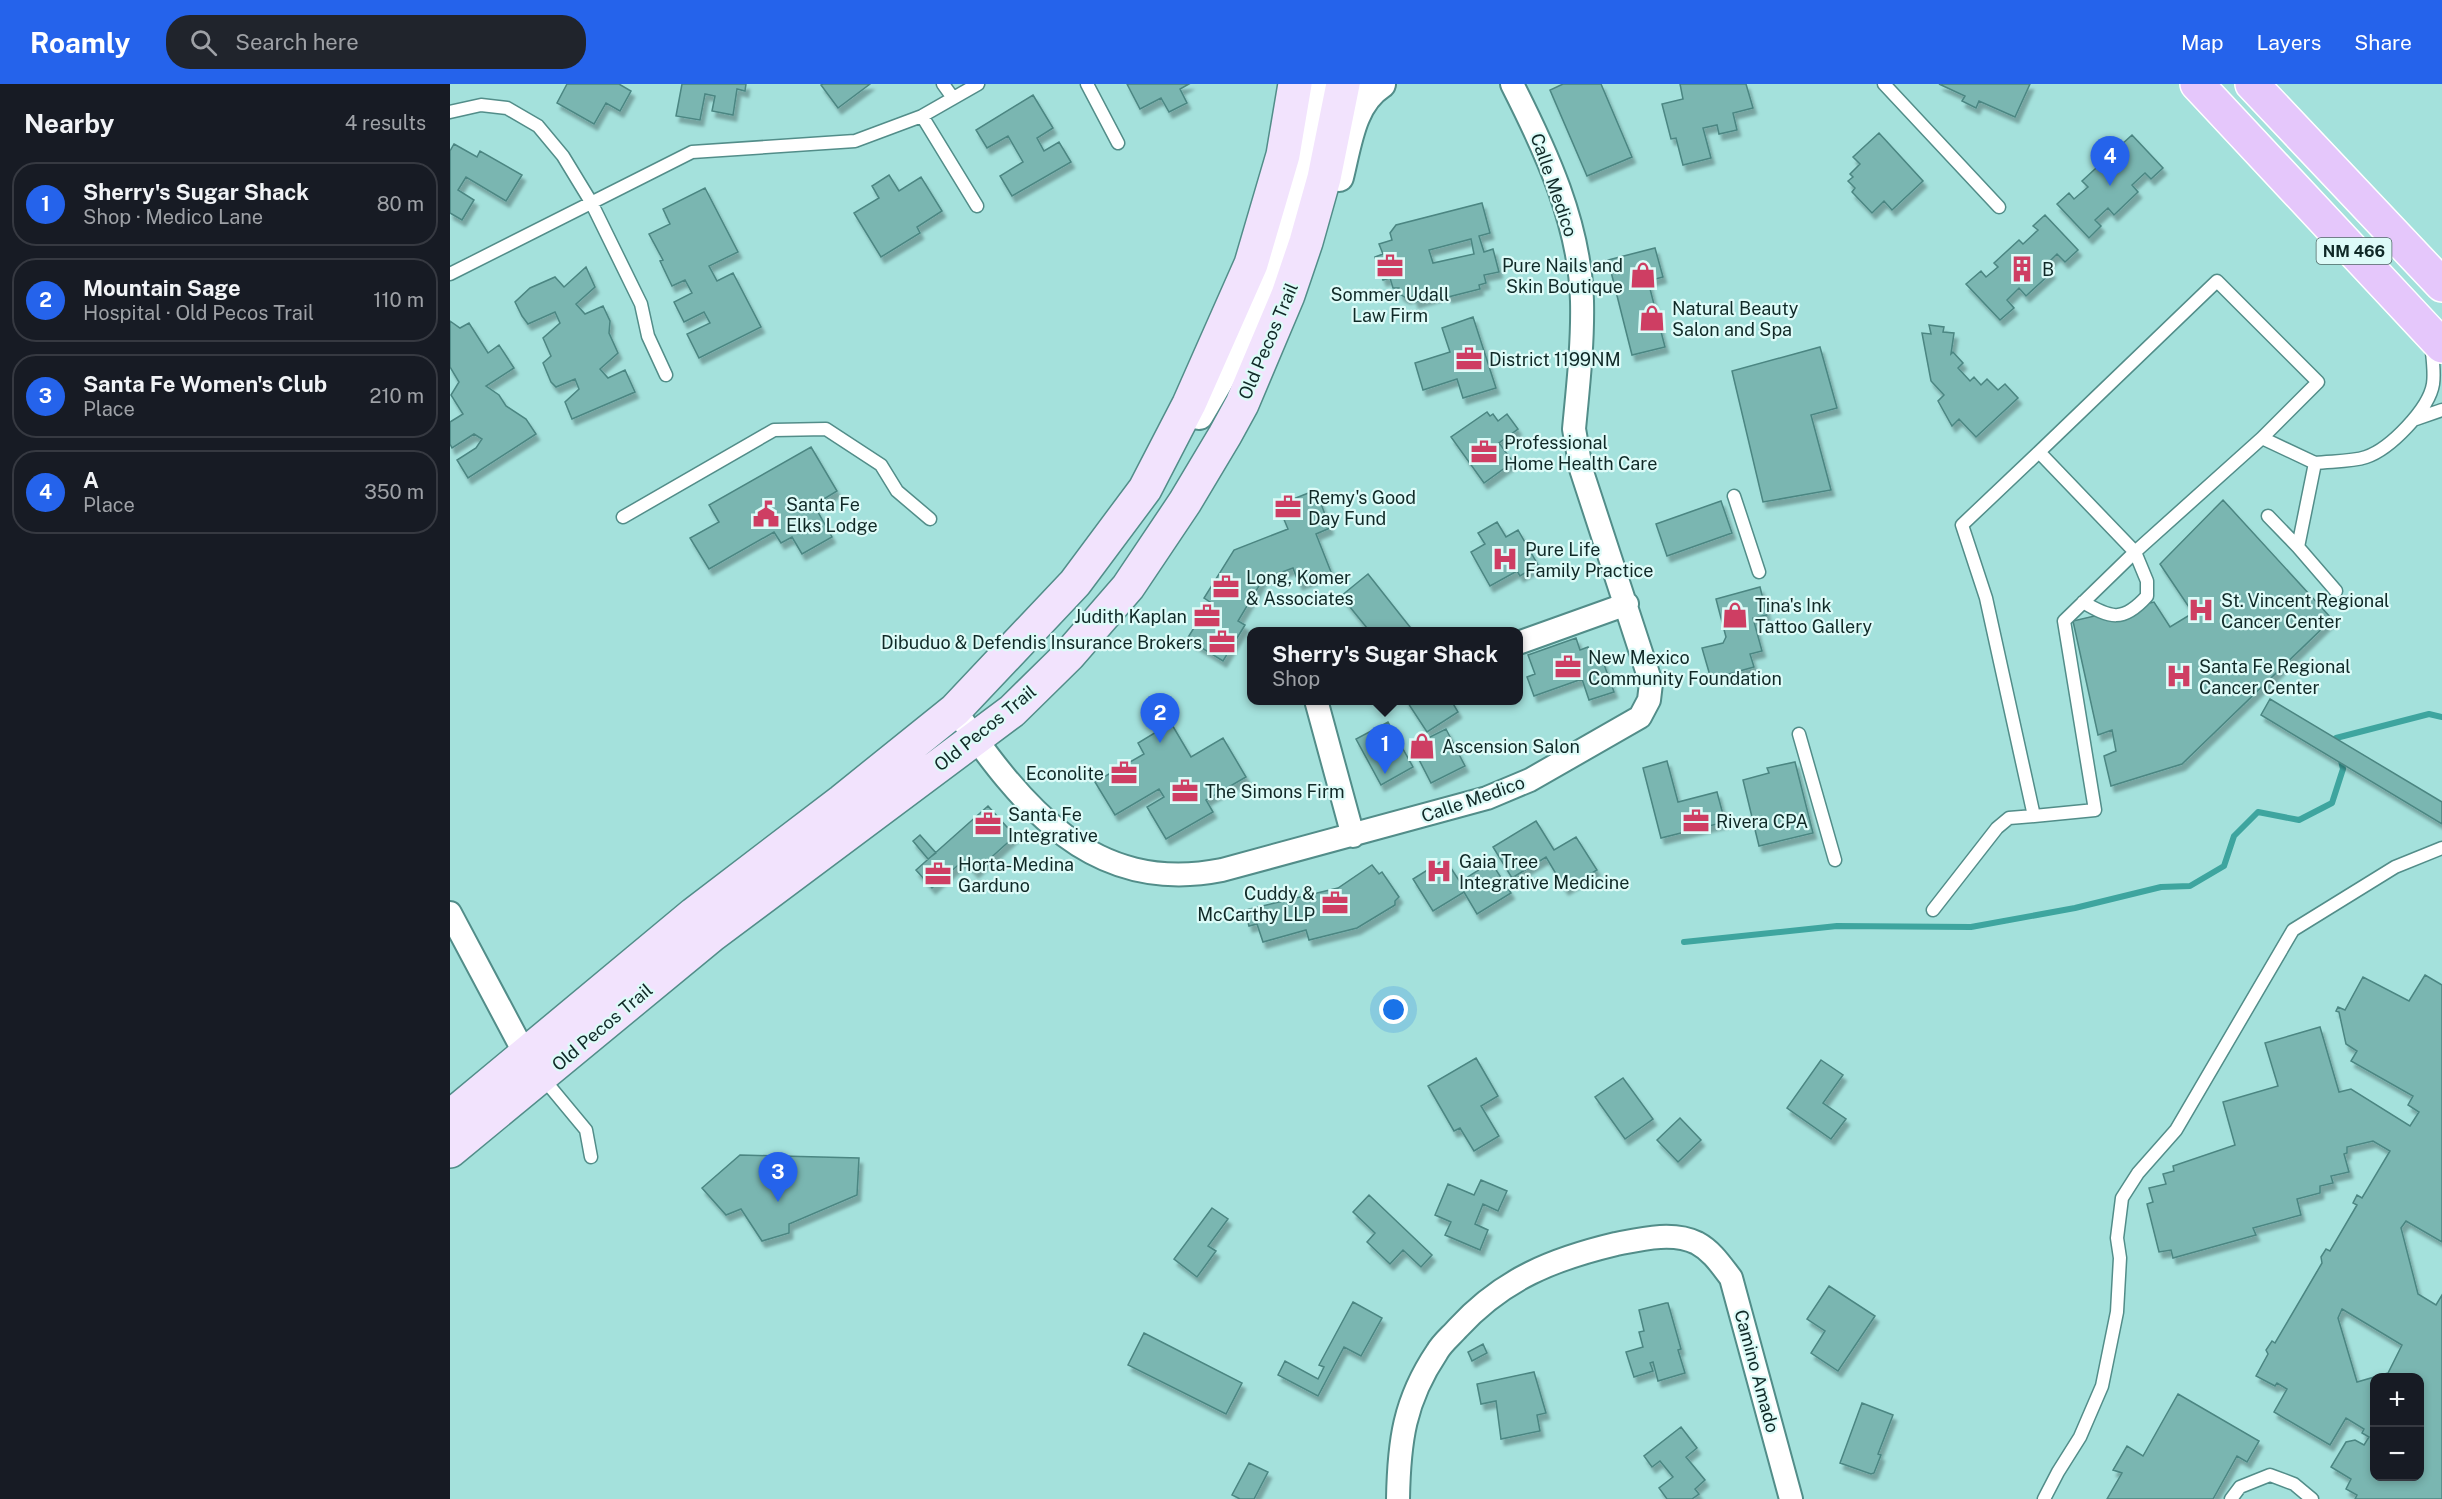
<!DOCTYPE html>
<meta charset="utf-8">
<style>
:root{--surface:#171b24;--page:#20242c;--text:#f1f3f6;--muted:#9ea1a6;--line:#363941;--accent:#2563eb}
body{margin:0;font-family:"Public Sans",sans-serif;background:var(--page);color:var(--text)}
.controls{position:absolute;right:18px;bottom:18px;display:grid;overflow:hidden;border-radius:12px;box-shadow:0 3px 9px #0003}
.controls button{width:54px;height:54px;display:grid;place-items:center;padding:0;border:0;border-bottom:2px solid var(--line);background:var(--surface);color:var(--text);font:30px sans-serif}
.you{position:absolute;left:944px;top:926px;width:21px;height:21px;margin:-15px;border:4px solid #fff;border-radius:50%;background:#1a73e8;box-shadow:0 0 0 9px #1a73e833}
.badge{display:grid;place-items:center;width:39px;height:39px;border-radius:50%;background:var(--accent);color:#fff;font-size:20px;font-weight:700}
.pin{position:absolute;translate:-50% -50px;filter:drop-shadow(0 2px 3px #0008)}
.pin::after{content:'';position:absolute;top:32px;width:21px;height:18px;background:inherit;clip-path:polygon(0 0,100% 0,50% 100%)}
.popup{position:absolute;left:797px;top:543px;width:276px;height:78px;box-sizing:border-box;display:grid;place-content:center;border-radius:12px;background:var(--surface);filter:drop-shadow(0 2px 4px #0005);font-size:20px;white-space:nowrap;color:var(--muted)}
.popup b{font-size:22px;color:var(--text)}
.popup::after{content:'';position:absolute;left:50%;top:100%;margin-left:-12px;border:12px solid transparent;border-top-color:var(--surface)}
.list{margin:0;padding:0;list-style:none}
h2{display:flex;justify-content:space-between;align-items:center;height:78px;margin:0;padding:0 24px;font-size:26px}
h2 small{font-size:20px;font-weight:400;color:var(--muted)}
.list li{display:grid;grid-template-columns:39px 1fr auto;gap:18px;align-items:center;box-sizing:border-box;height:84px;margin:0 12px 12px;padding:0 12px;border:2px solid var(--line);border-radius:24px}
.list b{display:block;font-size:22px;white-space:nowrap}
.list p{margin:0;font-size:20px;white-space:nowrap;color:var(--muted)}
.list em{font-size:20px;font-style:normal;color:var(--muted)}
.icon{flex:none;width:33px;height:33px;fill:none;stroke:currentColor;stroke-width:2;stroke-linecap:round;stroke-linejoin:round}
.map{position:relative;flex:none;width:1992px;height:1415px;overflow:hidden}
header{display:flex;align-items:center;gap:36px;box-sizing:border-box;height:84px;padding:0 30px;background:var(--accent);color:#fff}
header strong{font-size:28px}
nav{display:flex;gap:33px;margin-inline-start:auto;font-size:21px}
.search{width:420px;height:54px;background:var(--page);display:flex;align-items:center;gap:15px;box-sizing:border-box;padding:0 21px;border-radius:24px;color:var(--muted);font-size:22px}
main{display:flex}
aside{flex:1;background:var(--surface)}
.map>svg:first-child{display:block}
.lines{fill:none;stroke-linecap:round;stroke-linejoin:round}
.stream{stroke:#3ea59f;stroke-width:6}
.building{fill:#7ab6b1;stroke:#4b8682;stroke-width:1.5;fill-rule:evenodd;filter:url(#shadow)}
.service-casing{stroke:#528d89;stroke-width:15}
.minor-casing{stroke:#528d89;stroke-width:26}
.tertiary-casing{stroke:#528d89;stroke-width:32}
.secondary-casing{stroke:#528d89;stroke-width:36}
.primary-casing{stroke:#fff;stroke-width:36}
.service{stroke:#fff;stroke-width:12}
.minor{stroke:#fff;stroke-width:22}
.tertiary{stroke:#fff;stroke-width:28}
.secondary{stroke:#f2e3fd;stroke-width:33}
.primary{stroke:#e5c7fb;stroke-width:33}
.labels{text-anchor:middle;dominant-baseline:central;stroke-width:4.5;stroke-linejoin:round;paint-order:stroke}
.shield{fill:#ddfbf8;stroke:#4e6866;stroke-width:1.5}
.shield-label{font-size:16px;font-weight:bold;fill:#102927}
.street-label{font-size:18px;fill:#102927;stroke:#ddfbf8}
.poi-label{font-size:18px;fill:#102927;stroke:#ddfbf8;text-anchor:start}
</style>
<header>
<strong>Roamly</strong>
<div class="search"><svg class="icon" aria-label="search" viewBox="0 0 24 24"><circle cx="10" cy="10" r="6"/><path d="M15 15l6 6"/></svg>Search here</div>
<nav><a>Map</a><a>Layers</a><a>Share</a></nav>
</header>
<main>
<aside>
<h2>Nearby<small>4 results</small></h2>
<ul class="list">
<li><span class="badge">1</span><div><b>Sherry's Sugar Shack</b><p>Shop · Medico Lane</p></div><em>80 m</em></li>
<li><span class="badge">2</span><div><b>Mountain Sage</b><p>Hospital · Old Pecos Trail</p></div><em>110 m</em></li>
<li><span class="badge">3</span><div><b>Santa Fe Women's Club</b><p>Place</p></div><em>210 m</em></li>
<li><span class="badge">4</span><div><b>A</b><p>Place</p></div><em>350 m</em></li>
</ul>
</aside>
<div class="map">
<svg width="1992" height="1415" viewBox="0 0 1992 1415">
<defs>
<filter id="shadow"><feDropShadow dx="3.5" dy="6" stdDeviation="1.5" flood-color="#0004"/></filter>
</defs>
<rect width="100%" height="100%" fill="#a4e1dc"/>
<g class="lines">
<!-- stream -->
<path class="stream" d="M1888,662L1886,654L1979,630L1992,633
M1234,858L1387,842L1521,843L1625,824L1711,803L1740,802L1774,782L1784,752L1808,728L1849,736L1882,719L1893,685L1890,672"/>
</g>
<!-- building -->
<path class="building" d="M117,0H169L181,7L170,27L156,19L144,40L107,19Z
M232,0H296L295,7L287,5L283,31L262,27L265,12L255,10L250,36L226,32Z
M373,0H420L388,24L371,1Z
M677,0H739L730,5L737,19L719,28L711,14L690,25Z
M1113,0H1151L1182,73L1137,92L1100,6Z
M1230,0H1296L1303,24L1283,29L1287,46L1269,50L1267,41L1253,44L1261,74L1233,81L1226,54L1221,55L1212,20L1233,15Z
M1489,0H1580L1565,33L1529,17L1526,24L1512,17L1515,12Z
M583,11L603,44L587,54L594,67L609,58L621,78L562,112L550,92L573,78L558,52L537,64L526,46Z
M1429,49L1473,97L1442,126L1434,117L1422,129L1402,108L1405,104L1398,97L1403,93L1400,90L1410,80L1403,73Z
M1682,51L1713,84L1701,95L1695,89L1682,101L1688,108L1664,131L1658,124L1645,136L1651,142L1639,154L1607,120L1619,109L1624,115L1638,103L1632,97L1658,73L1663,79L1676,66L1671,61Z
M4,60L27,73L30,67L72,91L56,117L16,93L8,106L24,116L12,136L0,129V67Z
M439,91L449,107L471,93L492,127L467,143L470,149L431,173L404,129L429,114L422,102Z
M255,104L288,168L259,182L267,197L283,189L311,243L249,274L237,250L260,239L254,228L234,238L224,218L242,209L235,196L222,202L210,177L213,176L199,150L220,140L213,125Z
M1032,119L1040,149L1029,152L1034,168L1043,165L1049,188L1034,191L1036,199L1029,201L1030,205L998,213L997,209L965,218L963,212L956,214L950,210L949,204H943L940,194L933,196L925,173L933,170L929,160L942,156L940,149L946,141ZM1021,155L1024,170L983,179L979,166Z
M1595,131L1628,166L1615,178L1607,170L1595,182L1602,188L1576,212L1569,204L1557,216L1564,224L1550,236L1516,200L1531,187L1536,193L1548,183L1544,179L1569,156L1573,160L1588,146L1583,142Z
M1205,164L1213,193L1198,197L1215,263L1182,271L1158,176Z
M136,183L145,203L126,220L135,230L153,222L160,237L159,249L168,269L150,285L158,294L175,286L185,308L122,335L115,318L129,305L125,295L106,303L101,298L93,279L101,272L93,254L110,239L105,228L78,240L72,232L65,218L80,204L105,193L114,203Z
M1023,233L1046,304L1013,314L1007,295L973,306L965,279L1000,268L992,244Z
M0,237L10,244L19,239L38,269L49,261L64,284L36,302L49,311L56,322L76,335L86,350L18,394L7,376L26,364L32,355L24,350L2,364L0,360V338L13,330L1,311L9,298L0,283Z
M1479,241L1494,243L1493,248L1504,249L1501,270L1503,268L1513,279L1508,284L1520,297L1524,293L1531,301L1537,295L1548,306L1555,300L1568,314L1526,353L1509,335L1502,342L1488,317L1494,311L1481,297L1472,249L1481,250Z
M1370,263L1387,324L1361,331L1381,406L1313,418L1282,287Z
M1037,328L1040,332L1043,330L1048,337L1057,330L1068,345L1049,359L1063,378L1034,399L1001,353Z
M361,363L387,407L364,421L382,453L352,470L342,453L331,459L324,448L259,485L240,454L269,438L259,421Z
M866,406L880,444L866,450L881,488L849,500L843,484L813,495L788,537L795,541L773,577L737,555L760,518L754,514L784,466L838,445L828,421Z
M1773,416L1882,535L1732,680L1661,702L1654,672L1666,667L1662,646L1648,651L1623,537L1704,518L1720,543L1743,529L1710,480Z
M1271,417L1282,449L1217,472L1206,440Z
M1047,438L1056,453L1068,446L1088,481L1070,492L1067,487L1040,502L1021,468L1035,460L1028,449Z
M918,490L952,533L964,548H913L917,544L891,512Z
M1310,503L1317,531L1303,534L1312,567L1300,570L1304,583L1261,595L1252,564L1273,559L1276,553L1266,515Z
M1126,554L1130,566L1138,563L1142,575L1151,572L1164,608L1139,616L1132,595L1084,612L1077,593L1085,590L1078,571Z
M1820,615L1992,718V740L1811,631Z
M956,616H1001L1008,628L977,648Z
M938,638L963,683L931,701L906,655Z
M721,639L741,673L773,654L796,693L756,716L763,728L716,755L697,723L714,713L709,705L665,731L645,698L694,670L688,659Z
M996,645L1015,682L981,699L962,662Z
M1217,677L1228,718L1267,708L1275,738L1211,754L1193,684Z
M1345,678L1363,749L1309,762L1293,696L1319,689L1317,684Z
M538,722L565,752L525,788L514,776L482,804L466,786Z
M1086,737L1104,766L1126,753L1147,786L1115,805L1096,773L1062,794L1043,763Z
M470,751L486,769L478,775L463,757Z
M995,775L1010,798L1041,778L1061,809L1027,830L1014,808L983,827L963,795Z
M922,781L929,790L932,788L949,813L945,817V821L907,844L859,856L856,846L813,858L807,840L799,842L795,826L888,804Z
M1975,891L1992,901V1158L1956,1137L1951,1144L1968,1210L1986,1221L1992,1211V1415H1905L1907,1411L1896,1405L1901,1395L1881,1383L1896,1358L1905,1356L1914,1361L1919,1353L1912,1349L1914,1345L1896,1334L1880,1361L1824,1328L1837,1305L1827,1299L1825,1302L1806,1292L1818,1270L1816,1266L1822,1257L1825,1259L1872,1179L1871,1173L1876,1165L1880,1167L1907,1121L1903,1119L1907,1111L1912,1114L1940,1067L1923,1057L1897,1063V1069L1894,1070L1899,1088L1881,1092L1883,1099L1870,1102V1109L1847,1115L1851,1131L1803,1144L1806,1151L1723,1174L1721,1166L1709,1168L1697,1120L1703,1118L1699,1104L1716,1100L1713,1090L1724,1087L1723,1082L1785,1061L1773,1018L1828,1002L1815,959L1870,943L1889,1008L1901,1005L1960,1042L1969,1028L1958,1021L1963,1012L1901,977L1907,967L1896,960L1889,928L1886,927L1888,923L1895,926L1913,893L1959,917ZM1892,1225L1952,1261L1938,1289L1907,1298L1888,1234ZM1924,1294H1970V1392H1924Z
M1026,974L1048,1012L1031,1022L1049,1052L1024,1067L1010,1044L1004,1047L978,1002Z
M1371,976L1393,991L1373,1019L1396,1035L1381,1055L1337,1024Z
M1173,994L1203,1035L1175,1055L1145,1013Z
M1230,1034L1251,1056L1228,1078L1207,1056Z
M290,1071L409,1074L407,1111L339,1140V1149L312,1157L291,1125L276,1131L252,1104Z
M1031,1096L1057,1107L1048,1127L1033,1120L1025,1140L1038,1146L1030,1166L995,1151L1001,1138L985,1131L998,1100L1024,1111Z
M919,1111L982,1171L971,1183L953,1166L940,1180L917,1158L925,1149L903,1128Z
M762,1124L778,1135L758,1162L766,1167L747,1193L724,1175Z
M1379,1202L1425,1232L1388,1287L1361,1269L1375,1247L1357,1235Z
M903,1218L932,1234L911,1272L894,1263L868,1312L828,1291L835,1277L868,1295L874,1283L869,1281Z
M1216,1219H1218L1231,1265L1228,1266L1235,1289L1208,1297L1203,1278L1200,1279L1203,1287L1184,1293L1176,1268L1193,1263L1189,1248L1194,1247L1189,1226Z
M694,1249L792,1299L776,1330L678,1281Z
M1033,1260L1037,1269L1022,1277L1018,1268Z
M1084,1288L1096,1329L1087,1331L1090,1347L1051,1355L1046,1317L1031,1320L1027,1300Z
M1728,1310L1809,1357L1797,1378L1787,1372L1763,1415H1657L1672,1389L1663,1386L1677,1362L1693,1372Z
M1412,1319L1443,1331L1428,1370L1431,1371L1424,1389L1421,1390L1390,1379Z
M1231,1343L1247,1364L1236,1373L1255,1396L1245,1405L1249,1410L1242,1415H1217L1209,1404L1223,1393L1210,1377L1202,1383L1194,1372Z
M799,1379L818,1388L804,1415H790L782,1411Z"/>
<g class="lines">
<!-- service casing -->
<g class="service-casing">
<path id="service" d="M493,0L503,14
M637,0L668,59
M1434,0L1549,123
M0,28L31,21L57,24L88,42L113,72L141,118L191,220L198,252L216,291
M472,32L527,122
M0,190L242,68L405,57L472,32L528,0
M1966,335L1992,326
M1812,354L1685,468L1589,368L1767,197L1868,298L1812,354L1865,379
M1589,368L1512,441L1536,514L1584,732L1645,726L1614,537L1685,468L1697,497V512C1673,539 1660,534 1633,518
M1284,412L1309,488
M1818,432L1848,463
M173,433L324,346L376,345L431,381L447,407L480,435
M1886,507L1848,463L1865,379C1881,377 1901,378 1916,373C1940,365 1979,325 1983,300C1985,287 1982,271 1981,258
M1349,650L1385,776
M1483,826L1547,744L1559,734L1584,732
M92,993L136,1046L141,1073
M1594,1415L1608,1388L1630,1353L1652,1302L1667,1228L1670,1174L1667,1154L1672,1114L1688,1089L1726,1046L1843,846L1945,783L1992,764
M1781,1415L1790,1403L1820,1391L1844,1400L1862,1415"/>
</g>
<!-- minor casing -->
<g class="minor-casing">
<path id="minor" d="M1068,559L1177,520
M866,616L903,752
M505,626C572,721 641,812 772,786L1037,714L1080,696L1190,633L1199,616L1201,599L1131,385L1124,345C1128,303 1133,259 1132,217C1130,140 1096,67 1062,0
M0,829L75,970L84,982
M948,1415C949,1358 954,1317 987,1268C992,1259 1001,1252 1008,1244C1053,1195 1103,1175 1166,1160C1191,1155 1223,1147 1247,1159C1262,1167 1271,1181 1281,1194L1341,1415"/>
</g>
<!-- tertiary casing -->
<g class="tertiary-casing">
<path id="tertiary" d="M889,93C897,62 901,19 931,0
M749,331C771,294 800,244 815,204C839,138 854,69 870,0"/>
</g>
<!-- secondary casing -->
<g class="secondary-casing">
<path id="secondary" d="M0,1033L244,830L392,717L505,626L625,499L695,405L739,320L801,180L833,71L845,0
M0,1067L262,851L562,627L619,571L678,503L735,418L775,351L792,320L838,211L856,158L874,94L893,0"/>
</g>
<!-- primary casing -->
<g class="primary-casing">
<path id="primary" d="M1747,0L1992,262
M1802,0L1992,201"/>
</g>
<!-- service -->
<use href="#service" class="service"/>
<!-- minor -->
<use href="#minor" class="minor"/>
<!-- tertiary -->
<use href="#tertiary" class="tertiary"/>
<!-- secondary -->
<use href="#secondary" class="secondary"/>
<!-- primary -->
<use href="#primary" class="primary"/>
</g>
<!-- icons -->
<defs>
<g id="office-bare" transform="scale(2.07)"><path d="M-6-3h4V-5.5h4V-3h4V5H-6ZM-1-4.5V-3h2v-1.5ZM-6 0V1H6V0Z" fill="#ce3e63" stroke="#ddfbf8" stroke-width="2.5" paint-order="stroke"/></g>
<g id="building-bare" transform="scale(2.07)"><path d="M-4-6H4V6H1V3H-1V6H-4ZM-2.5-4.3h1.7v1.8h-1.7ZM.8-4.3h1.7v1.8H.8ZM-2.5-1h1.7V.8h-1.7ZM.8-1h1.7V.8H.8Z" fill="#ce3e63" stroke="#ddfbf8" stroke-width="2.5" paint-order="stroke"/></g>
<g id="shop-bare" transform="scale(2.07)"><path d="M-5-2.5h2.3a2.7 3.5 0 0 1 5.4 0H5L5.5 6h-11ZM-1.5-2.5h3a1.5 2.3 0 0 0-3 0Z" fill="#ce3e63" stroke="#ddfbf8" stroke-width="2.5" paint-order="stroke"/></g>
<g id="civic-bare" transform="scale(2.07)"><path d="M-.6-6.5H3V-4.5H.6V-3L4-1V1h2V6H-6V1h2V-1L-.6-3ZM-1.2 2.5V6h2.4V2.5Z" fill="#ce3e63" stroke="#ddfbf8" stroke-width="2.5" paint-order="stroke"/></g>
<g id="hospital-bare" transform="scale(2.07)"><path d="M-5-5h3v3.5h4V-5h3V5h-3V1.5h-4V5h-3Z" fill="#ce3e63" stroke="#ddfbf8" stroke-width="2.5" paint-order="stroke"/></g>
</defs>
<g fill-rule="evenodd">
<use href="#office-bare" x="940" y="182"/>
<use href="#building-bare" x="1572" y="185"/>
<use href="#shop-bare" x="1193" y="191"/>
<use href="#shop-bare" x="1202" y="234"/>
<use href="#office-bare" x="1019" y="275"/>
<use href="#office-bare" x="1034" y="368"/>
<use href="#office-bare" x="838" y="423"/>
<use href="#civic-bare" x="316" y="430"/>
<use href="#hospital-bare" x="1055" y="475"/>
<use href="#office-bare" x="776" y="503"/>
<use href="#hospital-bare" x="1751" y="526"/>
<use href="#shop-bare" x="1285" y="531"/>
<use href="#office-bare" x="757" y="532"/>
<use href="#office-bare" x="772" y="558"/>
<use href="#office-bare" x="1118" y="583"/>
<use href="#hospital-bare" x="1729" y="592"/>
<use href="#shop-bare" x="972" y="662"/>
<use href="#office-bare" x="674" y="689"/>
<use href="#office-bare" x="735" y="707"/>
<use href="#office-bare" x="1246" y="737"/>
<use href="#office-bare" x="538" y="740"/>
<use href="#hospital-bare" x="989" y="787"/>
<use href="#office-bare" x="488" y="790"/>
<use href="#office-bare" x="885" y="819"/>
</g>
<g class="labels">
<!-- shield labels -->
<rect class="shield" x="1866.5" y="154" width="75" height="26" rx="4.5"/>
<g class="shield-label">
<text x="1904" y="167">NM 466</text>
</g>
<!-- street labels -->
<g class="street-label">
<text transform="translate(1104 101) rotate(71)">Calle Medico</text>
<text transform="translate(818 257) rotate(-67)">Old Pecos Trail</text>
<text transform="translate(535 644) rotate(-39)">Old Pecos Trail</text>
<text transform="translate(1023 715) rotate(-19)">Calle Medico</text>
<text transform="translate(152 943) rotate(-40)">Old Pecos Trail</text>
<text transform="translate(1307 1287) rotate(75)">Camino Amado</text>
</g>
<!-- poi labels -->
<g class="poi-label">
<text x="1173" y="181" text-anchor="end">Pure Nails and<tspan x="1173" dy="21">Skin Boutique</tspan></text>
<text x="1592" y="185">B</text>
<text x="940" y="210" text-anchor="middle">Sommer Udall<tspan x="940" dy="21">Law Firm</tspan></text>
<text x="1222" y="224">Natural Beauty<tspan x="1222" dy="21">Salon and Spa</tspan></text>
<text x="1039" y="275">District 1199NM</text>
<text x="1054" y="358">Professional<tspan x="1054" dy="21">Home Health Care</tspan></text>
<text x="858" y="413">Remy's Good<tspan x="858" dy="21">Day Fund</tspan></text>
<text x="336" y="420">Santa Fe<tspan x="336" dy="21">Elks Lodge</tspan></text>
<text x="1075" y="465">Pure Life<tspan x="1075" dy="21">Family Practice</tspan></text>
<text x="796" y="493">Long, Komer<tspan x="796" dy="21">&amp; Associates</tspan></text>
<text x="1771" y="516">St. Vincent Regional<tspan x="1771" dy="21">Cancer Center</tspan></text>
<text x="1305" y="521">Tina's Ink<tspan x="1305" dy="21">Tattoo Gallery</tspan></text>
<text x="737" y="532" text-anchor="end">Judith Kaplan</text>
<text x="752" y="558" text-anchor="end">Dibuduo &amp; Defendis Insurance Brokers</text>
<text x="1138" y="573">New Mexico<tspan x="1138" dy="21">Community Foundation</tspan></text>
<text x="1749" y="582">Santa Fe Regional<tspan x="1749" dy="21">Cancer Center</tspan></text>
<text x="992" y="662">Ascension Salon</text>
<text x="654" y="689" text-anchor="end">Econolite</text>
<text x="755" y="707">The Simons Firm</text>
<text x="558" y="730">Santa Fe<tspan x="558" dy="21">Integrative</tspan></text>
<text x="1266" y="737">Rivera CPA</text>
<text x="1009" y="777">Gaia Tree<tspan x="1009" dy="21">Integrative Medicine</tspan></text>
<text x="508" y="780">Horta-Medina<tspan x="508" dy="21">Garduno</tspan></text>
<text x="865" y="809" text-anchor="end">Cuddy &amp;<tspan x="865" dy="21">McCarthy LLP</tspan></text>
</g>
</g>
</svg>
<div class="controls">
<button>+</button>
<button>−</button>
</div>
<div class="you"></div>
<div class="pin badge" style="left:935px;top:690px">1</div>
<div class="popup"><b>Sherry's Sugar Shack</b>Shop</div>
<div class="pin badge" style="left:710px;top:659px">2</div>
<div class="pin badge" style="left:328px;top:1118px">3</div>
<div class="pin badge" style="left:1660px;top:102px">4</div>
</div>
</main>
